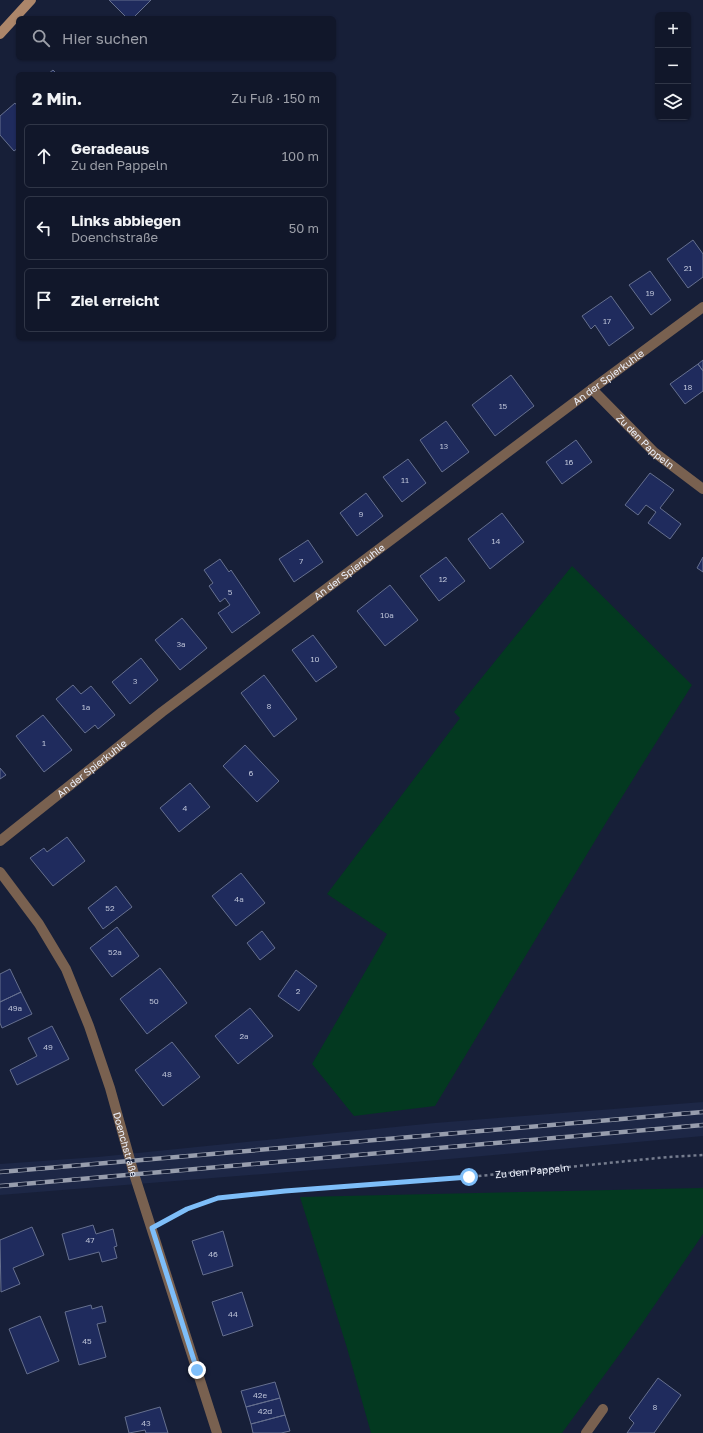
<!DOCTYPE html>
<html lang="de">
<meta charset="utf-8">
<style>
:root{--surface:#11172a;--page:#1a2032;--text:#f1f3f6;--muted:#9c9fa8;--line:#303647}
body{margin:0;font-family:"Golos Text",sans-serif;background:var(--page);color:var(--text)}
.controls{position:absolute;right:12px;top:12px;display:grid;overflow:hidden;border-radius:6px;box-shadow:0 1px 3px #0004}
.controls button{width:36px;height:36px;display:grid;place-items:center;padding:0;border:0;border-bottom:1px solid var(--line);background:var(--surface);color:var(--text);font:20px sans-serif}
.stop{position:absolute;width:12px;height:12px;margin:-9px;border:3px solid #7ebef9;border-radius:50%;background:#fff}
.stop.end{background:#7ebef9;border-color:#fff;box-shadow:0 1px 4px #0008}
.list{margin:0;padding:0;list-style:none}
h2{display:flex;justify-content:space-between;align-items:center;height:52px;margin:0;padding:0 16px;font-size:17px}
h2 small{font-size:13px;font-weight:400;color:var(--muted)}
.list li{display:grid;grid-template-columns:26px 1fr auto;gap:12px;align-items:center;box-sizing:border-box;height:64px;margin:0 8px 8px;padding:0 8px;border:1px solid var(--line);border-radius:6px}
.list b{display:block;font-size:15px;white-space:nowrap}
.list p{margin:0;font-size:13px;white-space:nowrap;color:var(--muted)}
.list em{font-size:13px;font-style:normal;color:var(--muted)}
.icon{flex:none;width:22px;height:22px;fill:none;stroke:currentColor;stroke-width:2;stroke-linecap:round;stroke-linejoin:round}
.map{position:relative;flex:none;width:703px;height:1433px;overflow:hidden}
.search{position:absolute;background:var(--surface);box-shadow:0 1px 3px #0004;left:16px;top:16px;width:320px;height:44px;display:flex;align-items:center;gap:10px;box-sizing:border-box;padding:0 14px;border-radius:6px;color:var(--muted);font-size:15px}
.panel{position:absolute;background:var(--surface);box-shadow:0 1px 3px #0004;left:16px;top:72px;width:320px;height:268px;border-radius:6px}
.map>svg:first-child{display:block}
.built{fill:#1d2746}
.green{fill:#033920}
.building{fill:#1f2b5d;stroke:#66708f}
.lines{fill:none;stroke-linecap:round;stroke-linejoin:round}
.path{stroke:#757c8e;stroke-width:2.5;stroke-dasharray:3 3;stroke-linecap:butt}
.street{stroke:#796150;stroke-width:10}
.secondary{stroke:#ac866a;stroke-width:10}
.rail-casing{stroke:#979dad;stroke-width:4.5}
.rail{stroke:#171f38;stroke-width:3;stroke-dasharray:9;stroke-linecap:butt}
.route{stroke:#7ebef9;stroke-width:5}
.labels{text-anchor:middle;dominant-baseline:central;stroke-width:3;stroke-linejoin:round;paint-order:stroke}
.number-label{font-size:8px;fill:#bac0d5}
.street-label{font-size:10px;fill:#eef2fd;stroke:#171f38}
</style>
<div class="map">
<svg width="703" height="1433" viewBox="0 0 703 1433">
<rect width="100%" height="100%" fill="#171f38"/>
<!-- built -->
<path class="built" d="M703,1102V1136L438,1160L0,1195V1164L98,1157L435,1123Z"/>
<!-- green -->
<path class="green" d="M572,566L692,685L607,821L435,1106L354,1116L312,1064L387,934L327,894L460,718L454,712Z
M703,1188V1234L641,1325L562,1433H371L347,1348L300,1197Z"/>
<!-- building -->
<path class="building" d="M109,0H151L133,18H127Z
M53,70L57,74H48Z
M15,103L18,107V148L14,151L0,135V116Z
M693,240L703,254V277L688,288L667,259Z
M650,271L671,300L651,315L629,285Z
M611,296L634,328L609,346L595,325L591,329L582,316Z
M703,360V371L698,364Z
M698,364L703,371V391L685,404L670,384Z
M511,375L534,406L495,436L472,405Z
M446,421L469,452L442,472L420,440Z
M576,440L592,462L562,484L546,462Z
M408,459L426,483L402,502L383,477Z
M650,473L674,490L660,508L681,524L670,539L648,523L656,512L646,505L638,515L625,505Z
M366,493L383,516L357,536L340,513Z
M502,513L524,542L490,569L468,539Z
M308,540L323,562L294,582L279,559Z
M446,557L465,581L439,601L420,576Z
M703,557V572L697,568Z
M220,559L229,572L231,570L260,613L232,633L218,613L230,605L225,598L220,602L209,586L213,583L204,570Z
M390,585L418,620L385,646L357,611Z
M182,618L207,648L180,670L155,640Z
M313,635L337,667L316,682L292,650Z
M141,658L158,680L130,704L112,682Z
M264,675L297,719L274,737L241,693Z
M73,685L81,694L91,686L115,715L98,729L95,725L85,733L56,699Z
M43,715L72,750L44,772L16,736Z
M245,745L279,781L257,802L223,766Z
M0,768L6,775L0,779Z
M190,783L210,807L179,832L160,808Z
M67,837L85,861L53,886L30,858L44,848L47,852Z
M241,873L265,903L236,926L212,896Z
M116,886L132,907L103,929L88,908Z
M117,927L139,956L112,977L90,948Z
M262,931L275,948L260,960L247,943Z
M160,968L187,1003L147,1034L120,999Z
M10,969L21,992L0,1002V974Z
M296,970L317,986L299,1011L278,996Z
M21,992L32,1014L2,1028L0,1023V1002Z
M250,1008L273,1036L238,1064L215,1036Z
M52,1026L69,1059L17,1085L10,1070L37,1056L28,1038Z
M172,1042L200,1077L163,1106L135,1070Z
M93,1225L96,1234L113,1229L117,1246L114,1247L117,1258L102,1262L99,1252L69,1260L62,1234Z
M32,1227L44,1255L13,1268L20,1284L1,1292L0,1240Z
M223,1231L233,1266L203,1275L192,1241Z
M242,1292L253,1326L223,1336L212,1302Z
M91,1305L92,1309L102,1306L106,1322L97,1324L106,1357L79,1365L65,1312Z
M40,1316L59,1361L27,1374L9,1329Z
M658,1378L681,1395L654,1433H627L634,1423L629,1418Z
M275,1382L280,1398L246,1407L241,1391Z
M280,1398L285,1415L251,1424L246,1407Z
M160,1407L168,1433H146L145,1430L129,1433L125,1417Z
M285,1415L290,1431L281,1433H253L251,1424Z"/>
<g class="lines">
<!-- path -->
<path class="path" id="s1" d="M166,1220L187,1209L218,1198L285,1191L469,1177L668,1157L703,1155"/>
<!-- street -->
<g class="street">
<path id="s2" d="M592,389L654,452L703,489"/>
<path id="s3" d="M0,841L162,712L592,389L703,307"/>
<path id="s4" d="M0,872L39,924L66,969L89,1026L110,1088L134,1174L217,1433"/>
<path d="M586,1433L603,1409"/>
</g>
<!-- secondary -->
<path class="secondary" d="M0,34L31,0"/>
<!-- rail casing -->
<g class="rail-casing">
<path id="rail" d="M0,1172L703,1112
M0,1186L703,1125"/>
</g>
<!-- rail -->
<use href="#rail" class="rail"/>
</g>
<g class="lines">
<!-- route -->
<path class="route" d="M197,1370L152,1228L187,1209L218,1198L285,1191L469,1177"/>
</g>
<g class="labels">
<!-- number labels -->
<g class="number-label">
<text x="688" y="268">21</text>
<text x="650" y="293">19</text>
<text x="607" y="321">17</text>
<text x="688" y="387">18</text>
<text x="503" y="406">15</text>
<text x="444" y="446">13</text>
<text x="569" y="462">16</text>
<text x="405" y="480">11</text>
<text x="361" y="514">9</text>
<text x="496" y="541">14</text>
<text x="301" y="561">7</text>
<text x="443" y="579">12</text>
<text x="230" y="592">5</text>
<text x="387" y="615">10a</text>
<text x="181" y="644">3a</text>
<text x="315" y="659">10</text>
<text x="135" y="681">3</text>
<text x="269" y="706">8</text>
<text x="86" y="707">1a</text>
<text x="44" y="743">1</text>
<text x="251" y="773">6</text>
<text x="185" y="808">4</text>
<text x="239" y="899">4a</text>
<text x="110" y="908">52</text>
<text x="115" y="952">52a</text>
<text x="298" y="991">2</text>
<text x="154" y="1001">50</text>
<text x="15" y="1008">49a</text>
<text x="244" y="1036">2a</text>
<text x="48" y="1047">49</text>
<text x="167" y="1074">48</text>
<text x="90" y="1240">47</text>
<text x="213" y="1254">46</text>
<text x="233" y="1314">44</text>
<text x="87" y="1341">45</text>
<text x="260" y="1395">42e</text>
<text x="655" y="1407">8</text>
<text x="265" y="1411">42d</text>
<text x="146" y="1423">43</text>
</g>
<!-- street labels -->
<g class="street-label">
<text stroke="none"><textPath href="#s3" startOffset="765">An der Spierkuhle</textPath></text>
<text stroke="none"><textPath href="#s2" startOffset="75">Zu den Pappeln</textPath></text>
<text stroke="none"><textPath href="#s3" startOffset="441">An der Spierkuhle</textPath></text>
<text stroke="none"><textPath href="#s3" startOffset="117">An der Spierkuhle</textPath></text>
<text stroke="none"><textPath href="#s4" startOffset="303">Doenchstraße</textPath></text>
<text stroke="none"><textPath href="#s1" startOffset="372">Zu den Pappeln</textPath></text>
</g>
</g>
</svg>
<div class="controls">
<button>+</button>
<button>−</button>
<button><svg class="icon" aria-label="layers" viewBox="0 0 24 24"><path d="M12 4l9 5-9 5-9-5zM3 14l9 5 9-5"/></svg></button>
</div>
<div class="stop" style="left:469px;top:1177px"></div>
<div class="stop end" style="left:197px;top:1370px"></div>
<div class="search"><svg class="icon" aria-label="search" viewBox="0 0 24 24"><circle cx="10" cy="10" r="6"/><path d="M15 15l6 6"/></svg>Hier suchen</div>
<section class="panel">
<h2>2 Min.<small>Zu Fuß · 150 m</small></h2>
<ul class="list">
<li><svg class="icon" aria-label="ahead" viewBox="0 0 24 24"><path d="M12 20V5M6 11l6-6 6 6"/></svg><div><b>Geradeaus</b><p>Zu den Pappeln</p></div><em>100 m</em></li>
<li><svg class="icon" aria-label="left" viewBox="0 0 24 24"><path d="M17 20v-9H6M10 6l-5 5 5 5"/></svg><div><b>Links abbiegen</b><p>Doenchstraße</p></div><em>50 m</em></li>
<li><svg class="icon" aria-label="arrive" viewBox="0 0 24 24"><path d="M6 21V4h12l-3 4 3 4H6"/></svg><div><b>Ziel erreicht</b></div></li>
</ul>
</section>
</div>
